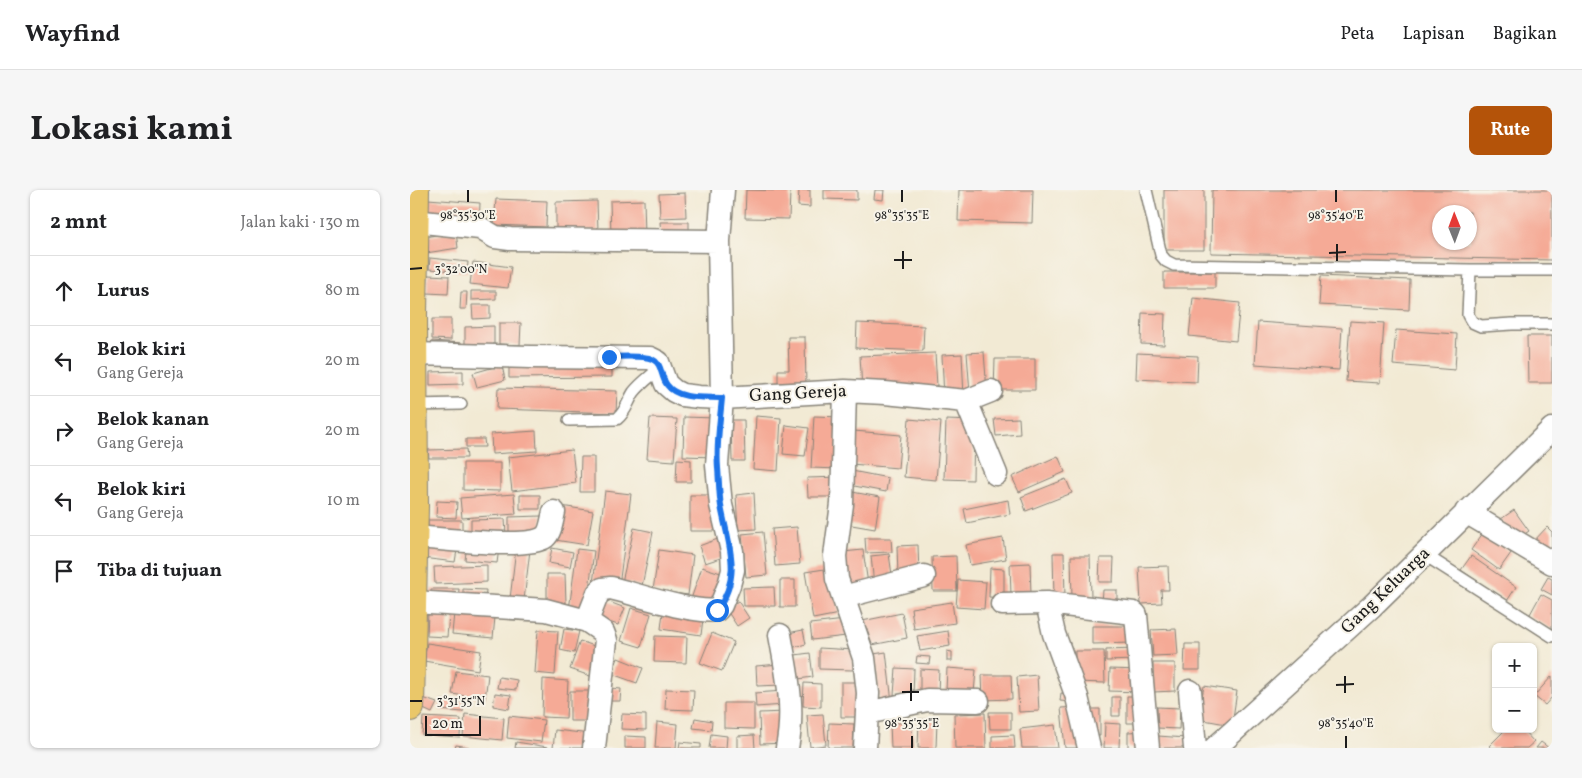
<!DOCTYPE html>
<html lang="id">
<meta charset="utf-8">
<style>
:root{--surface:#fff;--page:#f6f6f6;--text:#202124;--muted:#757577;--line:#e0e0e0;--accent:#b45309}
body{margin:0;font-family:Vollkorn,serif;background:var(--page);color:var(--text)}
.controls{position:absolute;right:15px;bottom:15px;display:grid;overflow:hidden;border-radius:8px;box-shadow:0 1px 4px #0004}
.controls button{width:45px;height:45px;display:grid;place-items:center;padding:0;border:0;border-bottom:1px solid var(--line);background:var(--surface);color:var(--text);font:25px sans-serif}
.compass{position:absolute;left:1022px;top:15px;width:45px;height:45px;border-radius:50%;background:var(--surface);box-shadow:0 1px 4px #0004;rotate:359deg}
.scale{position:absolute;left:15px;bottom:12px;width:56px;box-sizing:border-box;padding-left:5px;border:2px solid #1c1c1c;border-top:0;font-size:14px;line-height:18px;white-space:nowrap;color:#1c1c1c;-webkit-text-stroke:4px #f7f3e8;paint-order:stroke}
.stop{position:absolute;width:15px;height:15px;margin:-11px;border:4px solid #1a73e8;border-radius:50%;background:#fff}
.stop.end{background:#1a73e8;border-color:#fff;box-shadow:0 1px 5px #0008}
.list{margin:0;padding:0;list-style:none}
h2{display:flex;justify-content:space-between;align-items:center;height:65px;margin:0;padding:0 20px;font-size:21px}
h2 small{font-size:16px;font-weight:400;color:var(--muted)}
.list li{display:grid;grid-template-columns:32px 1fr auto;gap:15px;align-items:center;box-sizing:border-box;height:70px;padding:0 20px;border-top:1px solid var(--line)}
.list b{display:block;font-size:19px;white-space:nowrap}
.list p{margin:0;font-size:16px;white-space:nowrap;color:var(--muted)}
.list em{font-size:16px;font-style:normal;color:var(--muted)}
.icon{flex:none;width:28px;height:28px;fill:none;stroke:currentColor;stroke-width:2;stroke-linecap:round;stroke-linejoin:round}
.map{position:relative;flex:none;width:1142px;height:558px;overflow:hidden;border-radius:8px}
header{display:flex;align-items:center;gap:30px;box-sizing:border-box;height:70px;padding:0 25px;background:var(--surface);border-bottom:1px solid var(--line)}
header strong{font-size:24px}
nav{display:flex;gap:28px;margin-inline-start:auto;font-size:18px}
.intro{display:flex;align-items:center;justify-content:space-between;box-sizing:border-box;height:120px;padding:0 30px}
h1{margin:0;font-size:35px}
.button{padding:12px 22px;border-radius:8px;background:var(--accent);color:#fff;font-size:18px;font-weight:700}
main{display:flex;gap:30px;padding:0 30px}
aside{flex:1;background:var(--surface);border-radius:8px;box-shadow:0 1px 4px #0004}
.map>svg:first-child{display:block}
.building{fill:#f5aa96;fill-rule:evenodd}
.lines{fill:none;stroke-linecap:round;stroke-linejoin:round}
.service-casing{stroke:#878378;stroke-width:14}
.minor-casing{stroke:#878378;stroke-width:25}
.primary-casing{stroke:#878378;stroke-width:30}
.service{stroke:#fff;stroke-width:11}
.minor{stroke:#fff;stroke-width:22}
.primary{stroke:#eac769;stroke-width:28}
.route{stroke:#1a73e8;stroke-width:6}
.ticks{fill:none;stroke:#1c1c1c;stroke-width:2}
.labels{text-anchor:middle;dominant-baseline:central;stroke-width:4;stroke-linejoin:round;paint-order:stroke}
.street-label{font-size:18px;fill:#1c1c1c;stroke:#f7f3e8}
.ticks-label{font-size:12px;text-anchor:middle;fill:#1c1c1c;stroke:#f7f3e8;stroke-width:4;stroke-linejoin:round;paint-order:stroke}
</style>
<header>
<strong>Wayfind</strong>
<nav><a>Peta</a><a>Lapisan</a><a>Bagikan</a></nav>
</header>
<div class="intro"><h1>Lokasi kami</h1><a class="button">Rute</a></div>
<main>
<aside>
<h2>2 mnt<small>Jalan kaki · 130 m</small></h2>
<ul class="list">
<li><svg class="icon" aria-label="ahead" viewBox="0 0 24 24"><path d="M12 20V5M6 11l6-6 6 6"/></svg><div><b>Lurus</b></div><em>80 m</em></li>
<li><svg class="icon" aria-label="left" viewBox="0 0 24 24"><path d="M17 20v-9H6M10 6l-5 5 5 5"/></svg><div><b>Belok kiri</b><p>Gang Gereja</p></div><em>20 m</em></li>
<li><svg class="icon" aria-label="right" viewBox="0 0 24 24"><path d="M7 20v-9h11M14 6l5 5-5 5"/></svg><div><b>Belok kanan</b><p>Gang Gereja</p></div><em>20 m</em></li>
<li><svg class="icon" aria-label="left" viewBox="0 0 24 24"><path d="M17 20v-9H6M10 6l-5 5 5 5"/></svg><div><b>Belok kiri</b><p>Gang Gereja</p></div><em>10 m</em></li>
<li><svg class="icon" aria-label="arrive" viewBox="0 0 24 24"><path d="M6 21V4h12l-3 4 3 4H6"/></svg><div><b>Tiba di tujuan</b></div></li>
</ul>
</aside>
<div class="map">
<svg width="1142" height="558" viewBox="0 0 1142 558">
<rect width="100%" height="100%" fill="#f7f3e8"/>
<filter id="ink" filterUnits="userSpaceOnUse"><feTurbulence type="fractalNoise" baseFrequency=".02" numOctaves="2"/><feDisplacementMap in="SourceGraphic" scale="10" xChannelSelector="R" yChannelSelector="G"/><feConvolveMatrix kernelMatrix="1 2 1 2 8 2 1 2 1" color-interpolation-filters="sRGB"/></filter>
<filter id="wash" filterUnits="userSpaceOnUse"><feTurbulence type="fractalNoise" baseFrequency=".0096" numOctaves="4" result="noise"/><feDisplacementMap in="SourceGraphic" scale="20" xChannelSelector="R" yChannelSelector="G"/><feGaussianBlur stdDeviation="1.12" result="paint"/><feColorMatrix in="noise" values="0 0 0 0 0 0 0 0 0 0 0 0 0 0 0 0 0 1.4 0 .05"/><feComposite in="paint" operator="in"/></filter>
<g filter="url(#wash)">
<rect width="100%" height="100%" fill="#f2ead4"/>
<g id="blocks">
<!-- building -->
<path class="building" d="M336,0L380,1L379,29L335,28Z
M389,0H400V17L388,16Z
M414,0H447V10L414,9Z
M465,0H474L473,10L464,9Z
M549,0H623L622,33L548,31Z
M754,0H794V60H754Z
M802,0H1142V70L801,63ZM1030,22H1060V52H1030Z
M275,3L276,27L250,28L249,4Z
M18,9L70,13L69,36L17,32Z
M86,9L137,11L136,37L84,35Z
M234,10L235,45H201L200,11Z
M187,11L188,41H146V12Z
M250,32H279V44H251Z
M46,42L48,58L16,63L14,47Z
M20,68L58,72L57,82L19,79Z
M63,72L101,77L98,98L60,94Z
M754,82H805V98H754Z
M18,85L39,86L38,104L17,103Z
M911,86L1000,90L999,120L909,115Z
M61,101H86V109L61,110Z
M51,102H57L56,119H50Z
M783,108L830,113L826,151L779,146Z
M62,115H80V128L63,129Z
M732,123L755,124L754,155L731,154Z
M22,129H41V150L22,149Z
M940,131L974,133L970,193L936,191Z
M848,132L932,138L929,180L845,174Z
M89,133H111L110,155L89,154Z
M447,133L514,136L513,161L446,158Z
M84,136V161H55V137Z
M986,140L1047,144L1045,180L983,175Z
M1117,146H1142V193H1118Z
M378,147H395L396,196L368,197V180H379Z
M22,151L52,153L51,163L21,161Z
M574,162L577,202L560,203L557,163Z
M525,163L527,196L452,199L450,166Z
M727,163L788,166L787,192L726,189Z
M552,164L554,208L534,209L532,165Z
M585,169H625V200H584Z
M99,173H202V187L99,188Z
M92,175L95,190L67,197L63,183Z
M53,181V194L20,195V182Z
M88,198L207,201L206,223L87,219Z
M346,226L371,228L368,281L343,279Z
M404,226L432,227L430,279L401,278Z
M274,227L306,228L305,267L273,266Z
M240,228L267,229L264,271L237,269Z
M609,228L610,244L586,246L584,229Z
M499,229L531,232L526,290L494,287Z
M321,230H334L335,271H322Z
M536,230L564,231L563,290L534,289Z
M376,235L399,238L395,266L373,264Z
M126,241L127,261L82,264L81,244Z
M444,241L491,245L488,278L441,274Z
M56,249H74L75,257H56Z
M56,259L57,268H19L18,260Z
M162,260L166,293L102,301L98,267Z
M648,266L655,282L609,302L602,287Z
M171,267H184V302H170Z
M267,269L281,270V292H266Z
M53,273H90V301L53,300Z
M442,281L478,288L476,302L439,295Z
M431,287V307H398L397,288Z
M656,289L662,303L616,321L611,307Z
M195,301L221,304L209,396L183,393Z
M442,302L470,307L465,339L436,334Z
M344,303L346,339L328,340L326,305Z
M104,304L106,324L52,328L50,308Z
M110,305H130V319H110Z
M280,305H306V341H280Z
M598,310L600,324L557,333L554,319Z
M27,311L47,312L46,328L26,327Z
M151,316L183,321L177,355L145,350Z
M1104,320L1119,341L1106,350L1091,329Z
M131,326L132,347L99,348V327Z
M95,329L96,345L61,347V330Z
M18,330H52V345H18Z
M387,337L390,374L365,376L362,339Z
M1137,337L1142,342V357L1136,363L1123,352Z
M224,338L243,342L232,396L212,392Z
M353,342L357,385L336,387L332,344Z
M1073,343L1101,363L1089,380L1061,360Z
M313,347L320,365L295,373L289,356Z
M455,348H481L482,362L456,363Z
M593,348L596,369L560,375L556,355Z
M14,350L48,354L45,372L12,368Z
M57,354L89,358L87,373L55,370Z
M508,355L509,385L488,386L487,356Z
M106,358L120,360L114,410L100,409Z
M142,358L163,362L160,377L139,373Z
M167,359L184,361L176,422L159,420Z
M249,360L283,365L278,405L243,400Z
M453,360L458,394L439,397L433,362Z
M643,363H654L655,408H644Z
M479,364L483,392L464,395L461,366Z
M546,366L547,401H523L522,367Z
M661,366H680L681,408L662,409Z
M1061,366L1106,397L1097,411L1051,380Z
M690,368H704L703,392H689Z
M620,373L621,405L601,406L600,374Z
M77,375V392L25,394L24,377Z
M758,376L759,400H751L752,413L731,414L729,377Z
M292,377L317,385L305,420L280,412Z
M421,378L429,424L403,429L395,382Z
M580,378L594,379V408L579,407Z
M137,384H155L156,413H137Z
M1138,387L1142,389V405L1131,399Z
M370,390H385V417H370Z
M548,390L576,392L574,419L546,417Z
M364,397L365,416H334L333,398Z
M21,399H49L48,410H21Z
M53,399L76,400L75,414L53,412Z
M693,400H707V413H692Z
M1131,404L1142,410V439L1119,426Z
M194,410L215,418L208,435L187,428Z
M328,411L339,428L327,436L316,419Z
M542,412L545,433L504,439L501,418Z
M221,418L241,424L231,457L211,451Z
M253,422L293,429L291,445L251,439Z
M18,423L39,425L37,447L17,446Z
M44,423L85,427L83,448L42,444Z
M492,423L497,448L457,456L452,431Z
M435,430L436,446L402,450L400,434Z
M682,436H723L724,453L682,454Z
M154,439L169,441L164,463L150,460Z
M766,439L768,465L743,466L741,440Z
M128,440L148,441L145,485L125,483Z
M393,440L396,454L381,458L378,443Z
M538,441L540,456L510,461L507,446Z
M302,443L324,452L312,481L290,473Z
M245,446L277,447L276,473L244,472Z
M170,451L193,459L183,487L160,479Z
M17,453L71,461L68,480L14,471Z
M775,454H790V480H774Z
M409,458L444,460L443,480L409,479Z
M725,459V470L696,471V460Z
M537,461L542,462V471H537Z
M665,461H694L695,493L665,492Z
M476,462L482,512L470,513L464,464Z
M400,463L403,487L388,489L385,465Z
M507,466L520,467L519,474L506,473Z
M208,468L233,478L227,493L202,484Z
M743,473H765V501L743,502Z
M370,474L372,495L347,496L346,476Z
M486,478L504,479L503,506L484,505Z
M537,478L566,480L564,503L536,501Z
M510,479L529,480L528,503H510Z
M700,479L730,480V502L699,501Z
M46,481L78,485L75,509L42,504Z
M572,485H601L602,509L573,510Z
M627,485L629,521L609,522L607,487Z
M1142,486V507L1135,515L1124,506Z
M89,487L107,490L106,500L87,498Z
M133,489L158,491L156,528L132,527Z
M431,492H454V527H431Z
M394,493L411,494V517L393,516Z
M794,496L827,501L822,535L788,529Z
M201,498L211,499L210,511H200Z
M256,499L284,500L283,520L255,519Z
M160,501H184V531H160Z
M374,501L375,515L346,517L345,503Z
M85,503L101,505L99,519L83,516Z
M651,503L662,504L661,512L650,511Z
M717,506H731L730,533H717Z
M702,507H710V526H702Z
M13,508L27,513L22,523L9,517Z
M31,510L54,512L53,522L30,520Z
M314,513H344V539L314,538Z
M669,517L673,558H655L651,518Z
M747,517L770,518L769,539L747,538Z
M678,519H690V546H679Z
M376,522L377,553L350,554L349,523Z
M579,522H601V539H580Z
M575,523L576,558H545L544,524Z
M55,524L94,528L92,550L53,546Z
M212,524L236,525V540L211,539Z
M413,524L416,555L400,557L397,525Z
M99,526L134,530L131,552L97,548Z
M13,527L51,529L50,547L12,545Z
M285,528L302,531L301,540L283,538Z
M509,529L527,530L526,558H508Z
M247,532L268,534L266,558H245Z
M419,533L444,534L443,558H418Z
M480,533H502L503,558H481Z
M695,533L710,534L709,558H694Z
M645,535L648,558H612L610,539Z
M1096,539H1112L1124,552L1117,558H1081L1079,556Z
M145,540L181,544L179,558H143Z
M735,541V558H718V542Z
M301,544L317,546L316,558H299Z
M344,545L345,558H327V546Z
M604,545L605,558H582V546Z
M215,546L236,547V558H215Z
M748,546L776,548L775,558H747Z
M106,552L138,557V558H105Z
M270,552L291,554V558H269Z
M1131,552L1139,558H1126Z
M46,555L59,557V558H45Z"/>
</g>
</g>
<g filter="url(#ink)">
<use href="#blocks" fill-opacity="0" stroke="#878378" stroke-width="1"/>
<g class="lines">
<!-- service casing -->
<g class="service-casing">
<path id="service" d="M736,0L751,65L756,71L764,75L1060,80L1058,125L1062,132L1071,136L1102,134H1142
M1060,80H1142
M4,215L51,214
M159,230L207,229C216,222 218,211 224,202C231,193 241,186 250,178
M1015,365L1142,446"/>
</g>
<!-- minor casing -->
<g class="minor-casing">
<path id="minor" d="M4,31L70,38L85,47L100,49L309,51
M3,164L121,167L240,168L248,172L256,194L264,201L272,205L289,207L312,208L435,201L475,203L556,211L581,201
M435,201L432,314L425,366L427,389L454,468L458,503L455,558
M556,211L586,284
M1056,322L1142,373
M4,347C28,348 118,360 135,347C141,342 142,329 144,322
M433,407L514,386
M3,412L136,420L177,431L193,442L196,450L184,558
M637,413L644,444L667,507L679,558
M592,414L637,413L724,423L726,425L738,558
M177,431L188,403L192,399L201,398C226,404 284,424 307,420L311,415L319,395L323,380L322,361L311,315L307,275L312,208L309,51L313,0
M370,445C377,484 385,518 377,558
M780,501L785,558
M457,523L517,510L568,511
M805,558L962,416L1142,239"/>
</g>
<!-- primary casing -->
<g class="primary-casing">
<path id="primary" d="M0,517L4,316L3,125L5,0"/>
</g>
<!-- service -->
<use href="#service" class="service"/>
<!-- minor -->
<use href="#minor" class="minor"/>
<!-- primary -->
<use href="#primary" class="primary"/>
</g>
</g>
<g class="lines" filter="url(#ink)">
<!-- route -->
<path class="route" d="M199,167C210,167 233,165 242,169C253,174 250,186 257,195C268,210 295,207 312,208C310,231 306,255 308,278C309,290 309,304 311,316C318,354 333,385 307,420"/>
</g>
<!-- ticks -->
<path class="ticks" d="M58,0V12M492,0V12M926,0V12M927,54V71M493,61V79M919,63L936,62M484,70H502M0,79L12,78M935,486V503M501,493V511M926,495L944,494M492,502H509M0,511H12M502,546V558M936,546V558"/>
<g class="labels">
<!-- street labels -->
<g class="street-label">
<text transform="translate(388 204) rotate(-3)">Gang Gereja</text>
<text transform="translate(976 401) rotate(-44)">Gang Keluarga</text>
</g>
</g>
<g class="ticks-label">
<text x="58" y="29">98°35'30"E</text>
<text x="492" y="29">98°35'35"E</text>
<text x="926" y="29">98°35'40"E</text>
<text x="51" y="83">3°32'00"N</text>
<text x="51" y="515">3°31'55"N</text>
<text x="502" y="537">98°35'35"E</text>
<text x="936" y="537">98°35'40"E</text>
</g>
</svg>
<div class="controls">
<button>+</button>
<button>−</button>
</div>
<svg class="compass" viewBox="-18 -18 36 36"><path d="M0-13l5 13h-10z" fill="#e53935"/><path d="M0 13l5-13h-10z" fill="#757577"/></svg>
<div class="scale">20 m</div>
<div class="stop" style="left:307px;top:420px"></div>
<div class="stop end" style="left:199px;top:167px"></div>
</div>
</main>
